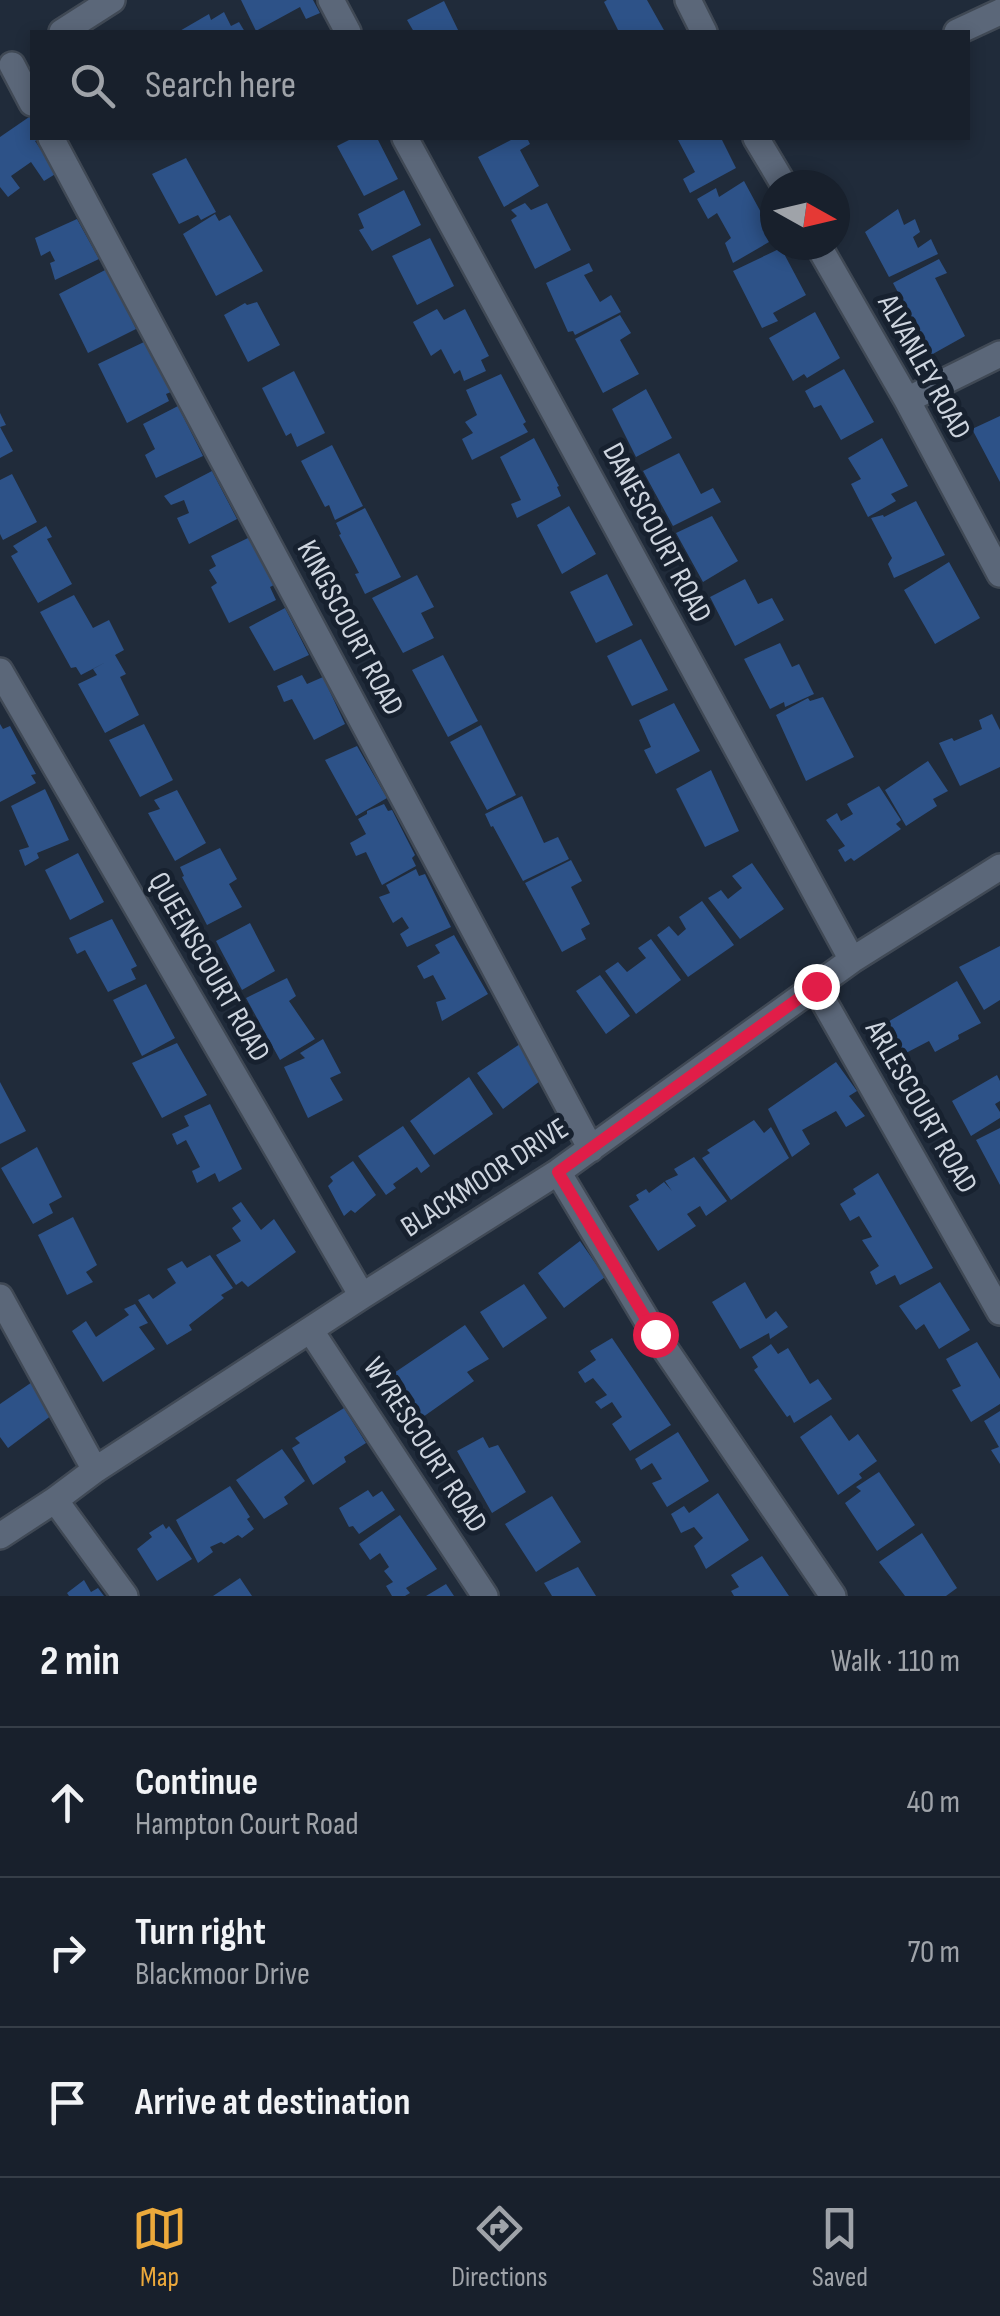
<!DOCTYPE html>
<meta charset="utf-8">
<style>
:root{--surface:#18202c;--page:#252d38;--text:#f1f3f6;--muted:#9fa3a9;--line:#363e48;--accent:#eca93b}
body{margin:0;font-family:"Sofia Sans Condensed",sans-serif;background:var(--page);color:var(--text)}
.compass{position:absolute;left:760px;top:170px;width:90px;height:90px;border-radius:50%;background:var(--surface);box-shadow:0 5px 15px #0003;rotate:98deg}
.stop{position:absolute;width:30px;height:30px;margin:-22px;border:8px solid #e11d48;border-radius:50%;background:#fff}
.stop.end{background:#e11d48;border-color:#fff;box-shadow:0 2px 10px #0008}
.list{margin:0;padding:0;list-style:none}
h2{display:flex;justify-content:space-between;align-items:center;height:130px;margin:0;padding:0 40px;font-size:42px}
h2 small{font-size:32px;font-weight:400;color:var(--muted)}
.list li{display:grid;grid-template-columns:65px 1fr auto;gap:30px;align-items:center;box-sizing:border-box;height:150px;padding:0 40px;border-top:2px solid var(--line)}
.list b{display:block;font-size:38px;white-space:nowrap}
.list p{margin:0;font-size:32px;white-space:nowrap;color:var(--muted)}
.list em{font-size:32px;font-style:normal;color:var(--muted)}
.icon{flex:none;width:55px;height:55px;fill:none;stroke:currentColor;stroke-width:2;stroke-linecap:round;stroke-linejoin:round}
.map{position:relative;flex:none;width:1000px;height:1596px;overflow:hidden}
.search{position:absolute;background:var(--surface);box-shadow:0 5px 15px #0003;left:30px;right:30px;top:30px;height:110px;display:flex;align-items:center;gap:25px;box-sizing:border-box;padding:0 35px;border-radius:0px;color:var(--muted);font-size:38px}
.sheet{height:580px;background:var(--surface)}
nav{display:flex;justify-content:space-around;align-items:center;box-sizing:border-box;height:140px;border-top:2px solid var(--line);background:var(--surface);font-size:28px;color:var(--muted)}
nav a{display:grid;justify-items:center;gap:5px}
nav .on{color:var(--accent)}
.map>svg:first-child{display:block}
.building{fill:#2d5288}
.lines{fill:none;stroke-linecap:round;stroke-linejoin:round}
.minor-casing{stroke:#404955;stroke-width:30}
.minor{stroke:#5b6779;stroke-width:25}
.route{stroke:#e11d48;stroke-width:12}
.labels{text-anchor:middle;dominant-baseline:central;stroke-width:10;stroke-linejoin:round;paint-order:stroke}
.street-label{font-size:30px;fill:#ced5df;stroke:#17212f}
</style>
<div class="map">
<svg width="1000" height="1596" viewBox="0 0 1000 1596">
<rect width="100%" height="100%" fill="#202b3a"/>
<!-- building -->
<path class="building" d="M241,0H313L320,13L306,19L300,7L256,31Z
M607,0H647L665,32H619L604,2Z
M444,1L459,32H414L407,20Z
M224,12L231,26L239,22L245,32H178L209,14L211,20Z
M32,115V138H45L35,141L57,173L44,181L31,162L11,176L20,188L8,197L0,187V137Z
M353,138H377L398,179L364,196L337,146Z
M509,138H527L530,144L520,150L539,186L504,207L478,157L511,140Z
M677,138H721L736,168L690,193L683,179L695,172Z
M186,158L216,212L201,220L198,215L179,224L152,174Z
M744,181L771,231L766,234L769,242L733,263L725,243L731,238L717,213L708,219L697,199L716,188L719,197Z
M404,190L421,225L372,251L359,230L364,228L358,214Z
M525,203L531,210L547,203L571,250L535,269L511,220L517,216L511,210Z
M898,209L904,225L915,219L920,232L913,237L918,248L931,239L938,254L889,277L865,232Z
M215,214L219,221L230,215L263,271L216,296L183,234Z
M77,219L99,259L55,280L50,263L55,261L50,251L41,256L35,238Z
M430,238L454,286L417,305L392,256Z
M781,248L806,295L773,313L778,321L762,328L733,271Z
M939,259L947,273L935,278L965,336L931,355L893,283Z
M589,263L593,271L584,275L600,302L611,295L621,312L575,335L573,331L568,332L546,283Z
M107,269L136,329L88,353L59,294Z
M257,302L280,345L248,362L224,315L245,303L247,305Z
M437,309L444,320L465,309L489,356L481,360L486,371L464,381L460,370L454,374L441,349L431,356L413,322Z
M815,312L840,358L807,378L804,374L793,381L769,338Z
M620,315L631,333L620,340L639,374L603,393L575,339Z
M144,342L171,392L166,394L169,401L127,423L98,364Z
M844,369L874,422L841,440L821,405L814,408L805,391Z
M294,371L325,433L297,447L291,433L286,436L262,388Z
M501,374L526,422L523,424L528,432L472,460L462,439L473,433L465,422L477,415L466,390Z
M646,389L672,438L636,457L612,409Z
M178,406L203,456L156,478L145,455L155,449L143,424Z
M0,413L6,425L0,427L13,451L0,458Z
M1000,416V482L972,429Z
M534,438L559,486L557,487L561,496L517,518L511,504L521,500L500,457Z
M882,438L908,486L891,494L896,501L868,517L851,484L861,479L848,458Z
M332,445L363,506L335,520L329,505L325,507L301,461Z
M679,453L701,494L713,488L721,502L673,526L643,471Z
M212,471L237,519L189,544L177,518L189,513L184,500L171,505L164,496Z
M12,474L37,522L3,540L0,534V480Z
M916,501L945,555L894,578L888,564L892,558L871,518L883,515L884,517Z
M569,506L596,554L562,574L537,525Z
M365,508L401,577L365,594L355,574L359,573L339,535L341,534L336,523Z
M712,516L738,561L703,582L676,533Z
M46,526L52,537L47,539L72,584L38,603L11,556L18,552L13,546Z
M250,537L274,585L270,587L276,600L229,623L211,587L217,583L209,570L216,566L211,556Z
M949,562L980,618L935,644L904,590Z
M607,574L633,625L596,643L570,592Z
M417,575L434,607L421,613L434,638L403,653L372,598Z
M745,579L758,604L772,598L784,620L735,646L710,597Z
M74,595L93,628L109,620L124,650L115,655L126,674L120,677L139,715L105,733L78,684L97,675L93,669L106,662L81,675L76,667L71,668L40,612Z
M285,608L309,655L274,671L249,627Z
M641,639L668,690L632,706L607,656Z
M780,643L792,667L799,664L814,694L785,707L784,702L770,709L744,659Z
M443,655L478,721L448,737L412,670Z
M302,675L307,684L323,677L345,724L314,740L292,699L284,702L277,686Z
M823,697L854,757L806,781L776,715L808,698L810,701Z
M674,703L700,751L656,774L644,750L651,747L639,720Z
M992,714L1000,730V767L960,786L939,743L952,738L954,741L982,729L979,720Z
M0,724L3,729L10,726L36,774L31,775L36,783L0,802Z
M144,724L173,780L140,797L109,740Z
M481,725L516,795L487,810L450,742Z
M357,746L387,798L356,816L325,760Z
M928,761L948,791L933,799L937,806L906,826L885,790Z
M711,770L739,831L705,847L676,789Z
M879,786L901,820L896,824L901,829L854,861L851,858L845,862L838,850L845,846L826,820L837,813L841,821L853,814L847,804Z
M45,789L69,840L37,853L39,858L25,866L19,850L29,847L11,806Z
M177,790L206,843L175,861L148,813L160,809L154,800Z
M522,796L544,843L558,837L569,859L523,881L493,826L491,827L485,814Z
M384,804L388,811L392,810L415,855L412,858L416,866L382,885L366,852L356,856L350,843L366,834L358,819L367,814V811Z
M220,848L237,879L229,884L242,907L207,925L182,877L184,876L180,867Z
M78,853L104,902L70,920L45,870Z
M571,860L582,881L571,887L590,924L581,929L586,939L562,952L525,883Z
M752,863L784,909L740,939L708,898L721,890L728,899L742,888L732,876Z
M416,869L419,876L425,874L451,927L407,947L400,934L409,928L402,917L393,923L379,897L390,893L386,885Z
M702,901L734,945L688,977L657,935L669,926L678,936L686,929L679,917Z
M112,919L137,966L131,969L136,979L108,992L85,950L77,954L69,938Z
M250,923L275,971L242,990L216,941Z
M454,935L488,994L442,1021L436,1002L446,999L433,975L424,979L417,966L440,953L435,945Z
M651,939L681,980L636,1014L605,971L618,962L627,972L646,958L638,948Z
M1000,946V1000L984,1010L959,967Z
M600,975L630,1016L606,1034L576,991Z
M287,978L296,996L289,1001L315,1039L280,1060L246,998Z
M957,981L981,1023L958,1035L959,1039L935,1052L929,1041L904,1054L886,1023Z
M146,984L175,1038L142,1056L113,1000Z
M323,1039L341,1073L330,1078L343,1100L308,1118L284,1067L305,1058L300,1053Z
M177,1043L207,1095L162,1118L132,1063Z
M520,1044L544,1078L503,1109L477,1073Z
M836,1062L857,1091L849,1096L865,1116L846,1127L836,1111L827,1116L802,1130L810,1144L792,1157L768,1109Z
M997,1075L1000,1081V1101L995,1104L1000,1112V1118L971,1136L952,1101Z
M469,1077L493,1114L434,1155L410,1121Z
M0,1082L26,1131L0,1144Z
M210,1104L242,1169L219,1182L215,1173L197,1183L192,1171L200,1167L186,1140L177,1145L172,1134L189,1126L184,1116Z
M754,1120L764,1133L771,1127L789,1158L731,1200L702,1158L710,1153L707,1150Z
M403,1126L430,1166L421,1173L417,1167L393,1184L396,1188L386,1195L358,1156Z
M1000,1128V1185L976,1140Z
M37,1147L62,1197L49,1204L53,1213L33,1224L1,1168Z
M694,1157L727,1201L706,1216L700,1206L687,1214L696,1226L658,1251L629,1206L639,1200L636,1195L646,1189L649,1193L664,1182L672,1191L665,1181L678,1175L674,1169Z
M353,1161L376,1195L355,1213L351,1210L344,1216L328,1186L333,1181L330,1177Z
M878,1173L933,1268L900,1285L895,1275L876,1285L870,1272L879,1266L862,1240L872,1237L859,1216L850,1221L840,1204L856,1194L853,1189Z
M241,1202L261,1230L274,1219L296,1252L248,1287L242,1281L236,1285L216,1255L241,1241L232,1228L241,1221L232,1208Z
M73,1217L97,1265L86,1272L93,1282L67,1295L38,1235Z
M580,1241L605,1277L564,1308L538,1273Z
M210,1255L233,1288L221,1295L224,1298L189,1325L192,1330L167,1345L138,1300L149,1294L153,1299L176,1283L167,1269L182,1261L187,1268Z
M745,1282L766,1319L776,1311L788,1327L770,1339L769,1333L740,1349L712,1302Z
M940,1282L970,1330L939,1349L924,1324L916,1330L899,1306Z
M524,1284L547,1318L503,1348L480,1312Z
M135,1304L148,1323L139,1327L155,1349L103,1382L72,1331L86,1321L96,1337L129,1315L124,1309Z
M465,1325L489,1359L467,1372L474,1381L423,1417L394,1373Z
M612,1338L671,1425L630,1451L612,1424L622,1417L612,1402L601,1409L595,1402L607,1395L593,1378L585,1383L578,1372L596,1360L590,1351Z
M977,1342L1000,1379V1404L971,1422L952,1390L961,1386L946,1359Z
M771,1344L778,1354L788,1348L810,1384L818,1379L832,1399L794,1423L790,1415L787,1417L754,1370L758,1367L752,1357Z
M38,1378L56,1412L8,1448L0,1437V1404Z
M344,1408L366,1443L344,1457L346,1462L313,1485L292,1448L300,1443L295,1438Z
M1000,1411V1464L991,1450L999,1447L984,1421Z
M831,1415L849,1441L858,1434L877,1461L859,1474L862,1478L838,1495L800,1437Z
M678,1432L709,1481L667,1507L652,1483L662,1479L652,1463L641,1470L635,1459Z
M483,1437L489,1448L498,1445L526,1492L492,1513L457,1451Z
M282,1449L305,1481L284,1497L288,1504L264,1519L236,1480Z
M879,1472L915,1525L877,1551L845,1503L861,1491L856,1487Z
M230,1486L250,1517L247,1519L254,1529L242,1538L238,1535L224,1544L221,1542L210,1547L213,1552L198,1563L176,1520Z
M368,1490L373,1497L382,1491L395,1510L359,1534L353,1526L349,1527L339,1508Z
M718,1493L749,1540L706,1569L694,1546L703,1538L694,1527L681,1533L671,1514L684,1506L689,1513Z
M552,1496L581,1542L536,1572L505,1524Z
M400,1515L437,1569L406,1588L410,1593L405,1596H392L386,1586L393,1582L384,1571L389,1567L380,1553L370,1560L359,1544Z
M163,1524L166,1529L169,1526L192,1559L157,1581L137,1549L152,1537L149,1533Z
M922,1533L957,1588L946,1596H905L879,1562Z
M762,1556L789,1596H734L731,1591L739,1587L731,1575Z
M578,1567L596,1596H552L544,1583Z
M240,1578L252,1596H213Z
M84,1580L91,1592L98,1588L104,1596H69L67,1593Z
M446,1584L454,1596H426Z"/>
<g class="lines">
<!-- minor casing -->
<g class="minor-casing">
<path id="minor" d="M331,0L348,32
M688,0L704,32
M62,32L112,0
M957,32L1000,12
M12,65L32,103
M51,138L591,1149
M405,138L852,960
M756,138L784,185
M818,245L907,400L1000,574
M907,400L1000,354
M0,671L362,1296
M815,986L1000,1312
M558,1172L655,1334L833,1596
M0,1297L95,1470
M311,1331L485,1596
M55,1500L125,1596
M0,1536L55,1500L95,1470L362,1296L558,1172L852,960L1000,867"/>
</g>
<!-- minor -->
<use href="#minor" class="minor"/>
</g>
<g class="lines">
<!-- route -->
<path class="route" d="M655,1334L558,1172L816,986"/>
</g>
<g class="labels">
<!-- street labels -->
<g class="street-label">
<text transform="translate(924 367) rotate(61)">ALVANLEY ROAD</text>
<text transform="translate(657 533) rotate(62)">DANESCOURT ROAD</text>
<text transform="translate(350 628) rotate(62)">KINGSCOURT ROAD</text>
<text transform="translate(209 967) rotate(60)">QUEENSCOURT ROAD</text>
<text transform="translate(921 1107) rotate(60)">ARLESCOURT ROAD</text>
<text transform="translate(485 1178) rotate(-33)">BLACKMOOR DRIVE</text>
<text transform="translate(425 1445) rotate(57)">WYRESCOURT ROAD</text>
</g>
</g>
</svg>
<svg class="compass" viewBox="-18 -18 36 36"><path d="M0-13l5 13h-10z" fill="#e53935"/><path d="M0 13l5-13h-10z" fill="#9fa3a9"/></svg>
<div class="stop" style="left:655px;top:1334px"></div>
<div class="stop end" style="left:816px;top:986px"></div>
<div class="search"><svg class="icon" aria-label="search" viewBox="0 0 24 24"><circle cx="10" cy="10" r="6"/><path d="M15 15l6 6"/></svg>Search here</div>
</div>
<section class="sheet">
<h2>2 min<small>Walk · 110 m</small></h2>
<ul class="list">
<li><svg class="icon" aria-label="ahead" viewBox="0 0 24 24"><path d="M12 20V5M6 11l6-6 6 6"/></svg><div><b>Continue</b><p>Hampton Court Road</p></div><em>40 m</em></li>
<li><svg class="icon" aria-label="right" viewBox="0 0 24 24"><path d="M7 20v-9h11M14 6l5 5-5 5"/></svg><div><b>Turn right</b><p>Blackmoor Drive</p></div><em>70 m</em></li>
<li><svg class="icon" aria-label="arrive" viewBox="0 0 24 24"><path d="M6 21V4h12l-3 4 3 4H6"/></svg><div><b>Arrive at destination</b></div></li>
</ul>
</section>
<nav>
<a class="on"><svg class="icon" aria-label="map" viewBox="0 0 24 24"><path d="M3 6l6-2 6 2 6-2v14l-6 2-6-2-6 2zM9 4v14M15 6v14"/></svg>Map</a>
<a><svg class="icon" aria-label="directions" viewBox="0 0 24 24"><path d="M12 3l9 9-9 9-9-9zM9 14v-3h6M13 9l2 2-2 2"/></svg>Directions</a>
<a><svg class="icon" aria-label="saved" viewBox="0 0 24 24"><path d="M7 4h10v16l-5-4-5 4z"/></svg>Saved</a>
</nav>
